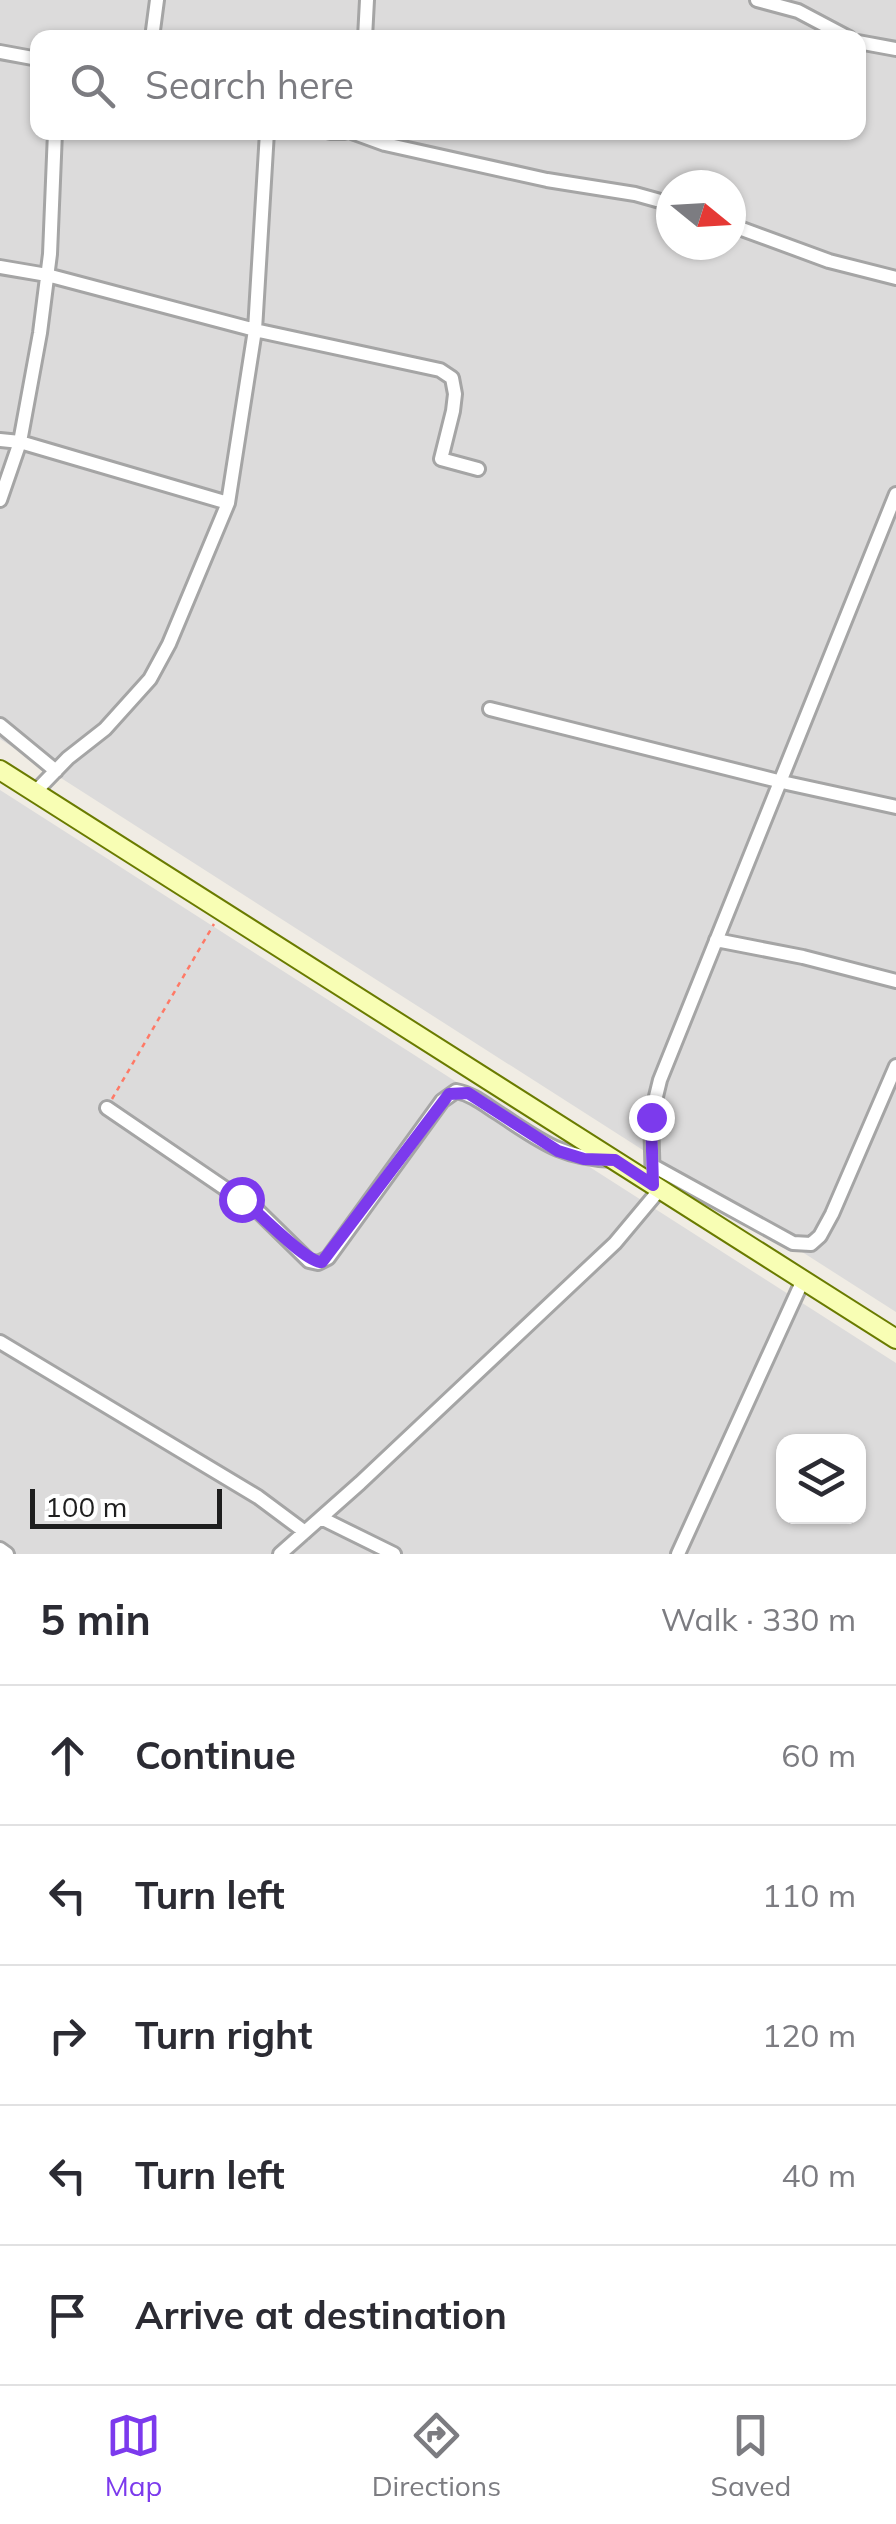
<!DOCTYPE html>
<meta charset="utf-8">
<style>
:root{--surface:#fff;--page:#f2f2f3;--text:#2b2b33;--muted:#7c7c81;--line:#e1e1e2;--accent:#7c3aed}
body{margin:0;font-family:Mulish,sans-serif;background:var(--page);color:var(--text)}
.controls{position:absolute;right:30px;bottom:30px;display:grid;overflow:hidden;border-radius:20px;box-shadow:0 2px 8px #0004}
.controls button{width:90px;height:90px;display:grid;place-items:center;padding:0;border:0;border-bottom:2px solid var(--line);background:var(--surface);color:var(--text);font:50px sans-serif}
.compass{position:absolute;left:656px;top:170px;width:90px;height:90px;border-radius:50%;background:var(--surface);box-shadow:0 2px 8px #0004;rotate:108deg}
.scale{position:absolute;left:30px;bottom:25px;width:192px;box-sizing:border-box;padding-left:10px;border:5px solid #1e1e1e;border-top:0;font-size:28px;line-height:35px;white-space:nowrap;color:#1e1e1e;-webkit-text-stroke:8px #fff;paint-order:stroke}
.stop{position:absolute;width:30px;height:30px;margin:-22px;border:8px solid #7c3aed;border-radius:50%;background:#fff}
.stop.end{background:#7c3aed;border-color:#fff;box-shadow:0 2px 10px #0008}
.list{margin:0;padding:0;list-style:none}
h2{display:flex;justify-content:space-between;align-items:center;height:130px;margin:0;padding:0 40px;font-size:42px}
h2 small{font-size:32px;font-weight:400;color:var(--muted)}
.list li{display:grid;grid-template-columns:65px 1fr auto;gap:30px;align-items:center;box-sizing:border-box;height:140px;padding:0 40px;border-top:2px solid var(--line)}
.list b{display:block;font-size:38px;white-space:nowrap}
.list em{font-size:32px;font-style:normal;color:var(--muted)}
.icon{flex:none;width:55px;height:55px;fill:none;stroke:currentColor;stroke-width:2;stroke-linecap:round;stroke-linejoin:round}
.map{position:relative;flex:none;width:896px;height:1554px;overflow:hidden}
.search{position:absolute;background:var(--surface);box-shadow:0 2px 8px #0004;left:30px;right:30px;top:30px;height:110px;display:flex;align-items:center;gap:25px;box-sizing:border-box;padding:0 35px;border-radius:20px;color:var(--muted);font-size:38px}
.sheet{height:830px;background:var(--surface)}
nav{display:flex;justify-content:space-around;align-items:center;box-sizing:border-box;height:140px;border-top:2px solid var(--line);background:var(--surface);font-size:28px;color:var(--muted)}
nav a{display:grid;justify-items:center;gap:5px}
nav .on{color:var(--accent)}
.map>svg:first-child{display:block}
.residential{fill:#dcdbdb;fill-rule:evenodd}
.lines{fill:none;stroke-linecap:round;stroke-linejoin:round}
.street-casing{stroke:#a5a5a5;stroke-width:18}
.secondary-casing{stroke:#6a7b00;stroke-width:22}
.path{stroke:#ff7966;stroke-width:2.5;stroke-dasharray:5 5;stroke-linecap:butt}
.street{stroke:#fff;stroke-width:12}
.secondary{stroke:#f8feb4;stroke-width:18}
.route{stroke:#7c3aed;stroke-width:12}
</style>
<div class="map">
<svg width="896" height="1554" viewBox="0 0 896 1554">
<rect width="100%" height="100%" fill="#f0ece4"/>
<!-- residential -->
<path class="residential" d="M0,0H896V1312L0,739ZM38,38H858V132H38ZM671,185H731V245H671Z
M0,790L896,1363V1554H0ZM784,1442H858V1516H784Z"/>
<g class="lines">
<!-- street casing -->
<g class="street-casing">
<path id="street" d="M757,0L798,11L849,38
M152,38L157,0
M365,38L367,0
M858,42L896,49
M0,52L38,59
M330,132H345
M352,132L385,144L547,180L635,194L671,204
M731,225L829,261L896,278
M0,267L47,275L255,330L440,370L452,378L455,394L453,411L441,459L478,469
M0,440L20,442L228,503
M0,500L20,442L40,333L50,254L55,132
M490,709L782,782L896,807
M0,725L56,771
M36,791L68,758L105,729L150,679L169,644L228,503L255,330L267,132
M716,940L803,957L896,981
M107,1108L258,1211L309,1261L318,1263L328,1258L442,1101L456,1091C472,1094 484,1104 498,1113C541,1141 560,1158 614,1160
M655,1167L793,1243L811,1244L820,1236L832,1214L896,1066
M653,1185L651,1117L660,1080L896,494
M0,1342L258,1497L305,1532
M321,1518L394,1554
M0,1549L7,1554
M280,1554L360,1483L615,1243L661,1188
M678,1554L803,1280"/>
</g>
<!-- secondary casing -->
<g class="secondary-casing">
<path id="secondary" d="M0,770L896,1339"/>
</g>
<!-- path -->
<path class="path" d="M112,1099L214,924"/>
<!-- street -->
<use href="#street" class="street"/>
<!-- secondary -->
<use href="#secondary" class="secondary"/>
</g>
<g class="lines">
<!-- route -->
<path class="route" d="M241,1199C259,1212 306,1263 322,1262L449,1094L468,1093L558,1151L584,1159L615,1160L653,1185L651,1117"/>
</g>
</svg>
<div class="controls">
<button><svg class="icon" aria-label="layers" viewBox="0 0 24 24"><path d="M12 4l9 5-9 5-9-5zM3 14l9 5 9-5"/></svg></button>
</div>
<svg class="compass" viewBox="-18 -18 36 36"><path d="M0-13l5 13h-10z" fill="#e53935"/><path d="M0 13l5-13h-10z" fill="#7c7c81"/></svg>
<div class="scale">100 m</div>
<div class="stop" style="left:241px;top:1199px"></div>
<div class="stop end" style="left:651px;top:1117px"></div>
<div class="search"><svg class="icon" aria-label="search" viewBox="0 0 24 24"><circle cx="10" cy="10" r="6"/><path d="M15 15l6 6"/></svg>Search here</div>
</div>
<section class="sheet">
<h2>5 min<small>Walk · 330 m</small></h2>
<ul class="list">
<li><svg class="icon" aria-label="ahead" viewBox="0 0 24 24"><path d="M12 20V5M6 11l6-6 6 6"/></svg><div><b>Continue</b></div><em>60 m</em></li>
<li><svg class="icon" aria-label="left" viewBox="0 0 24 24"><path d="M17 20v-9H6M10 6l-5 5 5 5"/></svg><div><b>Turn left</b></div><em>110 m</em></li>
<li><svg class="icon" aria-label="right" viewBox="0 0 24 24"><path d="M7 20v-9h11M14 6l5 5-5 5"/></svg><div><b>Turn right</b></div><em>120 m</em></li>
<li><svg class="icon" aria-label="left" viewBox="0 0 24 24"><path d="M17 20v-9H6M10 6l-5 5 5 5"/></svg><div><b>Turn left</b></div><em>40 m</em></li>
<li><svg class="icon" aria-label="arrive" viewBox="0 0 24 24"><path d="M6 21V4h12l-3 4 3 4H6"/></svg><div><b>Arrive at destination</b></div></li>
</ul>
</section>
<nav>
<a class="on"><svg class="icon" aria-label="map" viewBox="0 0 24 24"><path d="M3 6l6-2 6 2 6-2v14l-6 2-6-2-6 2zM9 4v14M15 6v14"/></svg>Map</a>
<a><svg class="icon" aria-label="directions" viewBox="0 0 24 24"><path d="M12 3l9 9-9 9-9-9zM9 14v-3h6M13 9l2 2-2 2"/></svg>Directions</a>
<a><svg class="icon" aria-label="saved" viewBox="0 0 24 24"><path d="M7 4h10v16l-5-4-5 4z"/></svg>Saved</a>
</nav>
